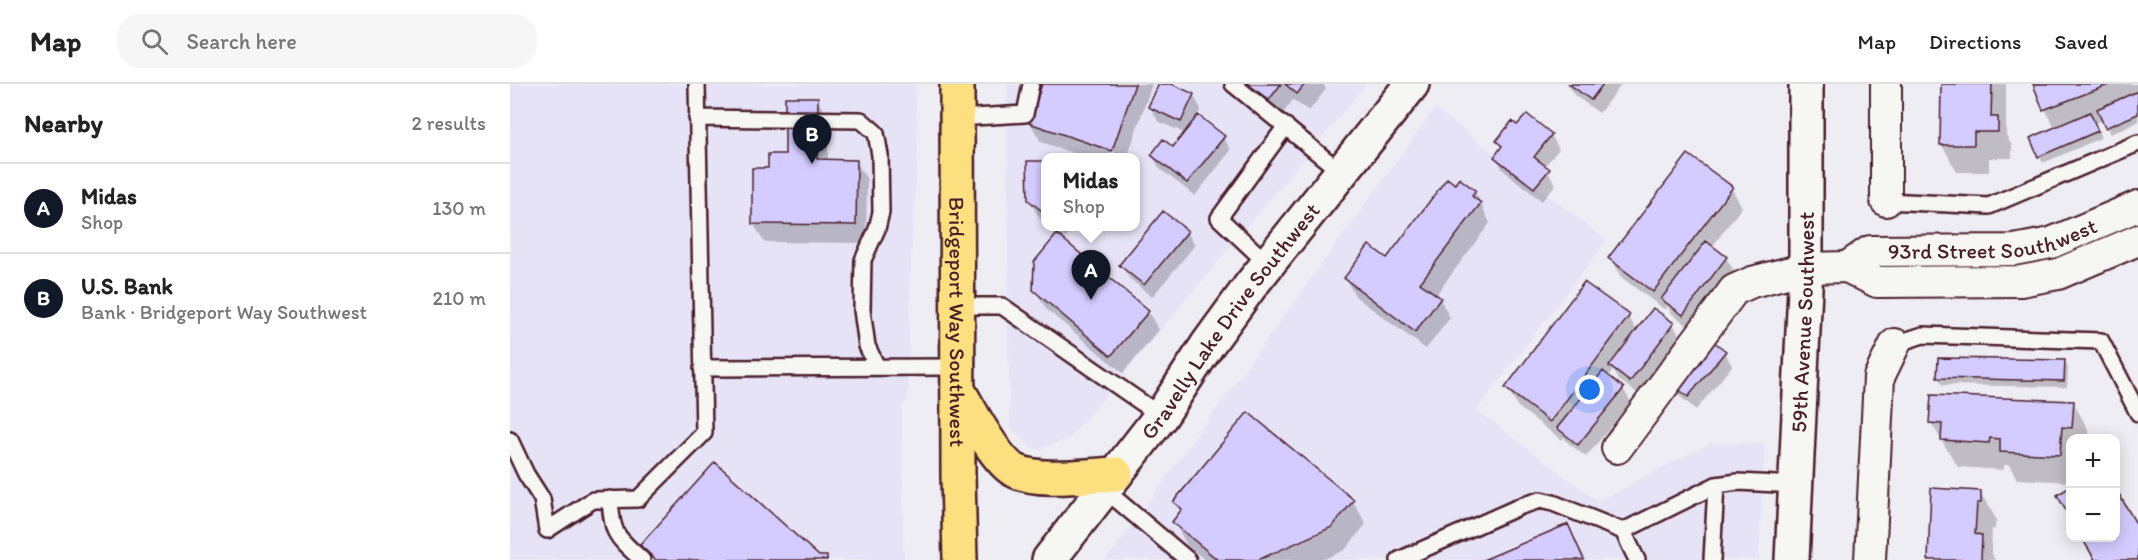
<!DOCTYPE html>
<meta charset="utf-8">
<style>
:root{--surface:#fff;--page:#f6f6f6;--text:#222;--muted:#767676;--line:#e0e0e0;--accent:#111827}
body{margin:0;font-family:Itim,sans-serif;background:var(--page);color:var(--text)}
.controls{position:absolute;right:18px;bottom:18px;display:grid;overflow:hidden;border-radius:12px;box-shadow:0 3px 15px #0003}
.controls button{width:54px;height:54px;display:grid;place-items:center;padding:0;border:0;border-bottom:2px solid var(--line);background:var(--surface);color:var(--text);font:30px sans-serif}
.you{position:absolute;left:1080px;top:306px;width:21px;height:21px;margin:-15px;border:4px solid #fff;border-radius:50%;background:#1a73e8;box-shadow:0 0 0 9px #1a73e833}
.badge{display:grid;place-items:center;width:39px;height:39px;border-radius:50%;background:var(--accent);color:#fff;font-size:20px;font-weight:700}
.pin{position:absolute;translate:-50% -50px;filter:drop-shadow(0 2px 3px #0008)}
.pin::after{content:'';position:absolute;top:32px;width:21px;height:18px;background:inherit;clip-path:polygon(0 0,100% 0,50% 100%)}
.popup{position:absolute;left:531px;top:69px;width:99px;height:78px;box-sizing:border-box;display:grid;place-content:center;border-radius:12px;background:var(--surface);filter:drop-shadow(0 2px 4px #0005);font-size:20px;white-space:nowrap;color:var(--muted)}
.popup b{font-size:22px;color:var(--text)}
.popup::after{content:'';position:absolute;left:50%;top:100%;margin-left:-12px;border:12px solid transparent;border-top-color:var(--surface)}
.list{margin:0;padding:0;list-style:none}
h2{display:flex;justify-content:space-between;align-items:center;height:78px;margin:0;padding:0 24px;font-size:26px}
h2 small{font-size:20px;font-weight:400;color:var(--muted)}
.list li{display:grid;grid-template-columns:39px 1fr auto;gap:18px;align-items:center;box-sizing:border-box;height:90px;padding:0 24px;border-top:2px solid var(--line)}
.list b{display:block;font-size:22px;white-space:nowrap}
.list p{margin:0;font-size:20px;white-space:nowrap;color:var(--muted)}
.list em{font-size:20px;font-style:normal;color:var(--muted)}
.icon{flex:none;width:33px;height:33px;fill:none;stroke:currentColor;stroke-width:2;stroke-linecap:round;stroke-linejoin:round}
.map{position:relative;flex:none;width:1628px;height:476px;overflow:hidden}
header{display:flex;align-items:center;gap:36px;box-sizing:border-box;height:84px;padding:0 30px;background:var(--surface);border-bottom:2px solid var(--line)}
header strong{font-size:28px}
nav{display:flex;gap:33px;margin-inline-start:auto;font-size:21px}
.search{width:420px;height:54px;background:var(--page);display:flex;align-items:center;gap:15px;box-sizing:border-box;padding:0 21px;border-radius:24px;color:var(--muted);font-size:22px}
main{display:flex}
aside{flex:1;background:var(--surface)}
.map>svg:first-child{display:block}
.built{fill:#e7e3f7;fill-rule:evenodd}
.shadow{fill:#0003}
.building{fill:#d4cbfe;stroke:#4a1f2b;stroke-width:1.5}
.lines{fill:none;stroke-linecap:round;stroke-linejoin:round}
.service-casing{stroke:#4a1f2b;stroke-width:20}
.minor-casing{stroke:#4a1f2b;stroke-width:34}
.tertiary-casing{stroke:#4a1f2b;stroke-width:38}
.primary-casing{stroke:#4a1f2b;stroke-width:38}
.service{stroke:#f6f6f2;stroke-width:15}
.minor{stroke:#f6f6f2;stroke-width:30}
.tertiary{stroke:#f6f6f2;stroke-width:33}
.primary{stroke:#fce080;stroke-width:33}
.labels{text-anchor:middle;dominant-baseline:central;stroke-width:6;stroke-linejoin:round;paint-order:stroke}
.street-label{font-size:22px;fill:#4a1f2b;stroke:#f6f6f2}
</style>
<header>
<strong>Map</strong>
<div class="search"><svg class="icon" aria-label="search" viewBox="0 0 24 24"><circle cx="10" cy="10" r="6"/><path d="M15 15l6 6"/></svg>Search here</div>
<nav><a>Map</a><a>Directions</a><a>Saved</a></nav>
</header>
<main>
<aside>
<h2>Nearby<small>2 results</small></h2>
<ul class="list">
<li><span class="badge">A</span><div><b>Midas</b><p>Shop</p></div><em>130 m</em></li>
<li><span class="badge">B</span><div><b>U.S. Bank</b><p>Bank · Bridgeport Way Southwest</p></div><em>210 m</em></li>
</ul>
</aside>
<div class="map">
<svg width="1628" height="476" viewBox="0 0 1628 476">
<rect width="100%" height="100%" fill="#efedf4"/>
<filter id="ink" filterUnits="userSpaceOnUse"><feTurbulence type="fractalNoise" baseFrequency=".0167" numOctaves="2"/><feDisplacementMap in="SourceGraphic" scale="12" xChannelSelector="R" yChannelSelector="G"/><feConvolveMatrix kernelMatrix="1 2 1 2 8 2 1 2 1" color-interpolation-filters="sRGB"/></filter>
<g filter="url(#ink)">
<!-- built -->
<path class="built" d="M0,0H405L408,66L401,179L398,315L392,324L394,476H0Z
M497,0H857L561,353L530,366L520,363L503,347L499,338ZM536,74H626V142H536Z
M925,24L1097,156L967,326L1088,417L1200,359H1255L1249,476H596Z"/>
<!-- shadow -->
<path class="shadow" d="M534,0H642L617,74H607L600,60L597,62L604,74H577L531,58L520,39Z
M651,0H658L683,11L691,25L687,32L713,53L721,66L685,112L650,85L642,71L663,65L676,50L648,37L640,23Z
M726,0H813L816,5L799,27L783,16L770,33Z
M1058,0H1110L1111,1L1089,29L1064,11Z
M1432,0H1496V51L1502,62V74H1479V88H1447L1432,61Z
M1525,0H1628V38L1600,50L1593,36L1584,39L1591,54L1533,79L1529,72L1546,45L1535,25Z
M307,15L318,34V77H346L357,96L356,159L254,158L243,139L259,86L276,72Z
M1017,32L1041,51L1049,65L1034,83L1046,100L1032,117L993,86L986,73L992,65L988,57L1007,43Z
M536,78V139L530,135L519,115Z
M945,102L965,108L980,139L925,212L930,215L940,234L916,265L846,213L835,194L877,176Z
M1222,105L1232,123L1202,163L1216,174L1224,187L1181,244L1161,229L1157,222L1155,226L1111,193L1100,174Z
M540,142H567L555,154Z
M677,148L685,161L642,213L619,194L611,181Z
M525,206L638,228L649,246L613,289L536,225Z
M1118,232L1127,247L1163,240L1171,254L1128,310L1109,296L1103,286L1098,293L1113,305L1121,318L1076,373L1057,358L1054,353L1052,356L1008,323L997,304Z
M1215,268L1222,282L1186,326L1167,310L1159,297Z
M1554,277L1558,284L1557,303L1432,301L1429,294Z
M1563,318L1578,345V354H1560V398L1507,395L1499,381H1494V386L1448,383L1421,339Z
M738,330L843,417L856,440L835,466L812,476H695L677,461L664,438L671,429L665,418Z
M1470,408L1486,435L1485,445H1482L1481,468L1485,476H1419Z
M1606,408L1628,446V476H1587L1573,454H1606Z
M1058,442L1076,476H977Z
M131,461L316,473L317,476H140Z"/>
<!-- building -->
<path class="building" d="M532,0H625L602,67L519,39Z
M649,0H662L684,10L671,38L638,23Z
M738,0H771L759,16Z
M775,0H795L787,10Z
M1059,0H1093L1081,16Z
M1431,0H1482L1481,33H1488V48H1464V61H1430Z
M1523,0H1601L1533,26Z
M1628,7V30L1595,44L1587,25Z
M275,13H308L307,75L347,76L346,141L242,140V84H258V70H275Z
M1580,28L1588,47L1528,73L1520,54Z
M1017,30L1042,50L1024,73L1040,85L1024,104L984,73L992,62L986,57L1002,37L1007,41Z
M688,31L715,52L677,99L641,71L653,55L663,63Z
M1178,70L1223,103L1143,208L1098,174Z
M517,77H536V130L518,116Z
M937,94L945,100L949,94L966,107L962,112L971,119L910,199L931,214L905,248L834,194L859,161L877,174Z
M653,127L678,147L634,201L609,181Z
M547,150L639,227L601,272L523,206L524,178Z
M1196,157L1217,173L1173,231L1151,215Z
M1074,198L1120,231L1040,338L995,304Z
M1143,224L1164,239L1120,298L1099,282Z
M1195,251L1216,267L1178,313L1157,296Z
M1428,274L1555,276L1554,297L1427,294Z
M1093,287L1114,304L1068,361L1047,344Z
M1421,311L1564,317L1562,344L1552,343L1550,371L1490,368V355L1480,354L1479,359L1431,356L1432,340L1419,339Z
M738,328L844,416L822,443L748,476H708L662,438L672,425L663,418Z
M205,378L309,472H317V476H146L130,461Z
M1560,403V434L1547,411Z
M1421,404L1471,407V419H1467L1465,450L1472,451L1471,476H1418Z
M1606,405L1628,443V476H1585L1572,454H1606Z
M1058,440L1074,476H973Z"/>
<g class="lines">
<!-- service casing -->
<g class="service-casing">
<path id="service" d="M723,0L831,88
M187,34L351,36L366,49L370,71L371,128L367,145L353,176L352,226L357,262L367,283
M447,34L515,30L521,0
M1376,117L1479,122L1628,59
M758,180L709,134L776,42
M448,222H492L651,332
M1385,260L1413,251L1591,257L1628,329
M192,284L447,283
M0,356L16,390L32,415L37,446
M594,405L678,476
M100,415C102,451 106,452 132,476
M37,446L83,416L128,415L194,349L187,0
M889,476L1011,422L1030,416L1043,419L1113,447
M1127,476L1113,447L1206,401L1228,398L1285,401
M1202,476L1206,401"/>
</g>
<!-- minor casing -->
<g class="minor-casing">
<g id="minor">
<path d="M1376,117V0"/>
<path id="s1" d="M1337,183L1360,167L1504,166L1541,159L1628,122"/>
<path d="M1107,364L1224,206L1242,198L1296,184L1337,183L1367,198L1511,197L1548,190L1628,156"/>
<path d="M1360,476L1369,293L1385,260"/>
</g>
</g>
<!-- tertiary casing -->
<g class="tertiary-casing">
<g id="tertiary">
<path id="s2" d="M539,476L651,332L698,260L741,201L902,0"/>
<path id="s3" d="M1282,476L1296,184V0"/>
</g>
</g>
<!-- primary casing -->
<g class="primary-casing">
<g id="primary">
<path id="s4" d="M447,0L448,391L450,476"/>
<path d="M448,306C460,326 485,376 504,386C528,399 578,391 606,390"/>
</g>
</g>
<!-- service -->
<use href="#service" class="service"/>
<!-- minor -->
<use href="#minor" class="minor"/>
<!-- tertiary -->
<use href="#tertiary" class="tertiary"/>
<!-- primary -->
<use href="#primary" class="primary"/>
</g>
</g>
<g class="labels">
<!-- street labels -->
<g class="street-label">
<text stroke="none"><textPath href="#s1" startOffset="152">93rd Street Southwest</textPath></text>
<text stroke="none"><textPath href="#s4" startOffset="238">Bridgeport Way Southwest</textPath></text>
<text stroke="none"><textPath href="#s2" startOffset="300">Gravelly Lake Drive Southwest</textPath></text>
<text stroke="none"><textPath href="#s3" startOffset="238">59th Avenue Southwest</textPath></text>
</g>
</g>
</svg>
<div class="controls">
<button>+</button>
<button>−</button>
</div>
<div class="you"></div>
<div class="pin badge" style="left:581px;top:216px">A</div>
<div class="popup"><b>Midas</b>Shop</div>
<div class="pin badge" style="left:302px;top:80px">B</div>
</div>
</main>
